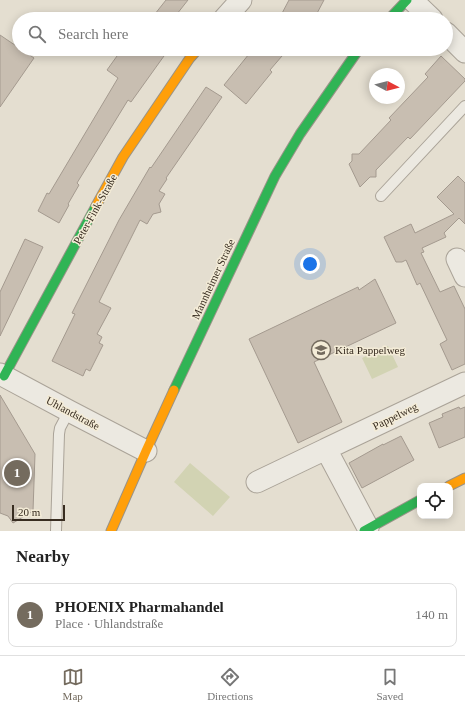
<!DOCTYPE html>
<meta charset="utf-8">
<style>
:root{--surface:#fff;--page:#f2f2f2;--text:#222;--muted:#767676;--line:#e0e0e0;--accent:#746b5e}
body{margin:0;font-family:Georgia,serif;background:var(--page);color:var(--text)}
.controls{position:absolute;right:12px;bottom:12px;display:grid;overflow:hidden;border-radius:8px;box-shadow:0 2px 10px #0003}
.controls button{width:36px;height:36px;display:grid;place-items:center;padding:0;border:0;border-bottom:1px solid var(--line);background:var(--surface);color:var(--text);font:20px sans-serif}
.compass{position:absolute;left:369px;top:68px;width:36px;height:36px;border-radius:50%;background:var(--surface);box-shadow:0 2px 10px #0003;rotate:97deg}
.scale{position:absolute;left:12px;bottom:10px;width:53px;box-sizing:border-box;padding-left:4px;border:2px solid #382d21;border-top:0;font-size:11px;line-height:14px;white-space:nowrap;color:#382d21;-webkit-text-stroke:3px #f4ecd7;paint-order:stroke}
.you{position:absolute;left:310px;top:264px;width:14px;height:14px;margin:-10px;border:3px solid #fff;border-radius:50%;background:#1a73e8;box-shadow:0 0 0 6px #1a73e833}
.badge{display:grid;place-items:center;width:26px;height:26px;border-radius:50%;background:var(--accent);color:#fff;font-size:13px;font-weight:700}
.pin{position:absolute;translate:-50% -50%;border:2px solid #fff;box-shadow:0 1px 4px #0006}
.list{margin:0;padding:0;list-style:none}
h2{display:flex;justify-content:space-between;align-items:center;height:52px;margin:0;padding:0 16px;font-size:17px}
h2 small{font-size:13px;font-weight:400;color:var(--muted)}
.list li{display:grid;grid-template-columns:26px 1fr auto;gap:12px;align-items:center;box-sizing:border-box;height:64px;margin:0 8px 8px;padding:0 8px;border:1px solid var(--line);border-radius:8px}
.list b{display:block;font-size:15px;white-space:nowrap}
.list p{margin:0;font-size:13px;white-space:nowrap;color:var(--muted)}
.list em{font-size:13px;font-style:normal;color:var(--muted)}
.icon{flex:none;width:22px;height:22px;fill:none;stroke:currentColor;stroke-width:2;stroke-linecap:round;stroke-linejoin:round}
.map{position:relative;flex:none;width:465px;height:531px;overflow:hidden}
.search{position:absolute;background:var(--surface);box-shadow:0 2px 10px #0003;left:12px;right:12px;top:12px;height:44px;display:flex;align-items:center;gap:10px;box-sizing:border-box;padding:0 14px;border-radius:22px;color:var(--muted);font-size:15px}
.sheet{height:124px;background:var(--surface)}
nav{display:flex;justify-content:space-around;align-items:center;box-sizing:border-box;height:56px;border-top:1px solid var(--line);background:var(--surface);font-size:11px;color:var(--muted)}
nav a{display:grid;justify-items:center;gap:2px}
nav .on{color:var(--accent)}
.map>svg:first-child{display:block}
.green{fill:#d2d3b3}
.building{fill:#c8beb1;stroke:#a49a8f}
.lines{fill:none;stroke-linecap:round;stroke-linejoin:round}
.lane-casing{stroke:#aaa398;stroke-width:12}
.street-casing{stroke:#aaa398;stroke-width:23}
.fast-casing{stroke:#999388;stroke-width:11}
.slow-casing{stroke:#999388;stroke-width:11}
.lane{stroke:#ece9e1;stroke-width:10}
.street{stroke:#ece9e1;stroke-width:21}
.fast{stroke:#30b455;stroke-width:9}
.slow{stroke:#ff9f0a;stroke-width:9}
.labels{text-anchor:middle;dominant-baseline:central;stroke-width:3;stroke-linejoin:round;paint-order:stroke}
.street-label{font-size:11px;fill:#382d21;stroke:#f4ecd7}
.poi-label{font-size:11px;fill:#382d21;stroke:#f4ecd7;text-anchor:start}
</style>
<div class="map">
<svg width="465" height="531" viewBox="0 0 465 531">
<rect width="100%" height="100%" fill="#e4ded0"/>
<!-- green -->
<path class="green" d="M388,346L398,367L372,379L362,358Z
M190,463L230,497L213,516L174,482Z"/>
<!-- building -->
<path class="building" d="M166,0H188L173,19H151Z
M289,0H324L314,19H279Z
M0,35L34,58L0,107Z
M122,49H169L131,102L128,100L77,183L79,185L68,204L69,205L59,223L38,211L47,193L49,194L71,157L118,78L107,70Z
M253,49H288L270,70L272,72L246,104L224,85Z
M441,56L465,79V81L410,139L408,137L376,170V177H370L360,187L349,164L352,161V154H359L391,120L389,118L428,77L425,74Z
M206,87L222,97L166,178L167,179L159,191L165,194L159,204L161,212L153,214L147,224L140,220L99,302L111,308L97,334L102,337L99,343L103,345L90,371L86,369L83,376L52,361L75,314L72,313L119,220L150,167L151,168Z
M458,176L465,183V224L459,218L444,233L446,237L422,248L424,252L421,253L440,292L454,286L465,309V364L452,370L440,344L447,340L420,283L417,285L406,260L402,262H396L384,237L411,224L415,233L454,214L437,197Z
M25,239L43,247L0,336V292Z
M375,279L396,323L314,362L342,422L298,443L249,339L358,287L359,290Z
M0,395L35,454L33,511L13,523L8,516L0,513Z
M459,407L460,409L465,407V437L439,448L429,423L443,417L442,414Z
M401,436L414,460L362,488L349,463L383,444V445Z"/>
<g class="lines">
<!-- lane casing -->
<g class="lane-casing">
<path id="lane" d="M381,196L465,106
M56,531L59,434L60,428L69,411"/>
</g>
<!-- street casing -->
<g class="street-casing">
<path id="street" d="M412,0L432,19
M224,19L241,0
M446,33L465,52
M457,259L465,276
M0,374L69,411L146,451
M257,482L326,449
M368,528L326,449L465,383"/>
</g>
<!-- fast casing -->
<g class="fast-casing">
<path id="fast" d="M389,19L407,0
M4,376L96,206
M174,390L275,176L300,134L359,49
M364,531L420,500"/>
</g>
<!-- slow casing -->
<g class="slow-casing">
<path id="slow" d="M96,206L123,157L190,58L198,49
M449,486L465,478
M111,531L146,451L174,390"/>
</g>
<!-- lane -->
<use href="#lane" class="lane"/>
<!-- street -->
<use href="#street" class="street"/>
<!-- fast -->
<use href="#fast" class="fast"/>
<!-- slow -->
<use href="#slow" class="slow"/>
</g>
<!-- icons -->
<defs>
<g id="school-ring" transform="scale(1)"><circle r="9.5" fill="#f4ecd7" stroke="#746b5e" stroke-width="1.5"/><path d="M0-5L7-2L0 1L-7-2ZM-4 1L0 2.5L4 1V4Q0 6-4 4Z" fill="#746b5e"/></g>
</defs>
<g fill-rule="evenodd">
<use href="#school-ring" x="321" y="350"/>
</g>
<g class="labels">
<!-- street labels -->
<g class="street-label">
<text transform="translate(95 209) rotate(-61)">Peter-Fink-Straße</text>
<text transform="translate(213 279) rotate(-65)">Mannheimer Straße</text>
<text transform="translate(73 413) rotate(28)">Uhlandstraße</text>
<text transform="translate(395 416) rotate(-26)">Pappelweg</text>
</g>
<!-- poi labels -->
<g class="poi-label">
<text x="335" y="350">Kita Pappelweg</text>
</g>
</g>
</svg>
<div class="controls">
<button><svg class="icon" aria-label="locate" viewBox="0 0 24 24"><circle cx="12" cy="12" r="6"/><path d="M12 2v4M12 18v4M2 12h4M18 12h4"/></svg></button>
</div>
<svg class="compass" viewBox="-18 -18 36 36"><path d="M0-13l5 13h-10z" fill="#e53935"/><path d="M0 13l5-13h-10z" fill="#767676"/></svg>
<div class="scale">20 m</div>
<div class="you"></div>
<div class="pin badge" style="left:17px;top:473px">1</div>
<div class="search"><svg class="icon" aria-label="search" viewBox="0 0 24 24"><circle cx="10" cy="10" r="6"/><path d="M15 15l6 6"/></svg>Search here</div>
</div>
<section class="sheet">
<h2>Nearby<small></small></h2>
<ul class="list">
<li><span class="badge">1</span><div><b>PHOENIX Pharmahandel</b><p>Place · Uhlandstraße</p></div><em>140 m</em></li>
</ul>
</section>
<nav>
<a class="on"><svg class="icon" aria-label="map" viewBox="0 0 24 24"><path d="M3 6l6-2 6 2 6-2v14l-6 2-6-2-6 2zM9 4v14M15 6v14"/></svg>Map</a>
<a><svg class="icon" aria-label="directions" viewBox="0 0 24 24"><path d="M12 3l9 9-9 9-9-9zM9 14v-3h6M13 9l2 2-2 2"/></svg>Directions</a>
<a><svg class="icon" aria-label="saved" viewBox="0 0 24 24"><path d="M7 4h10v16l-5-4-5 4z"/></svg>Saved</a>
</nav>
